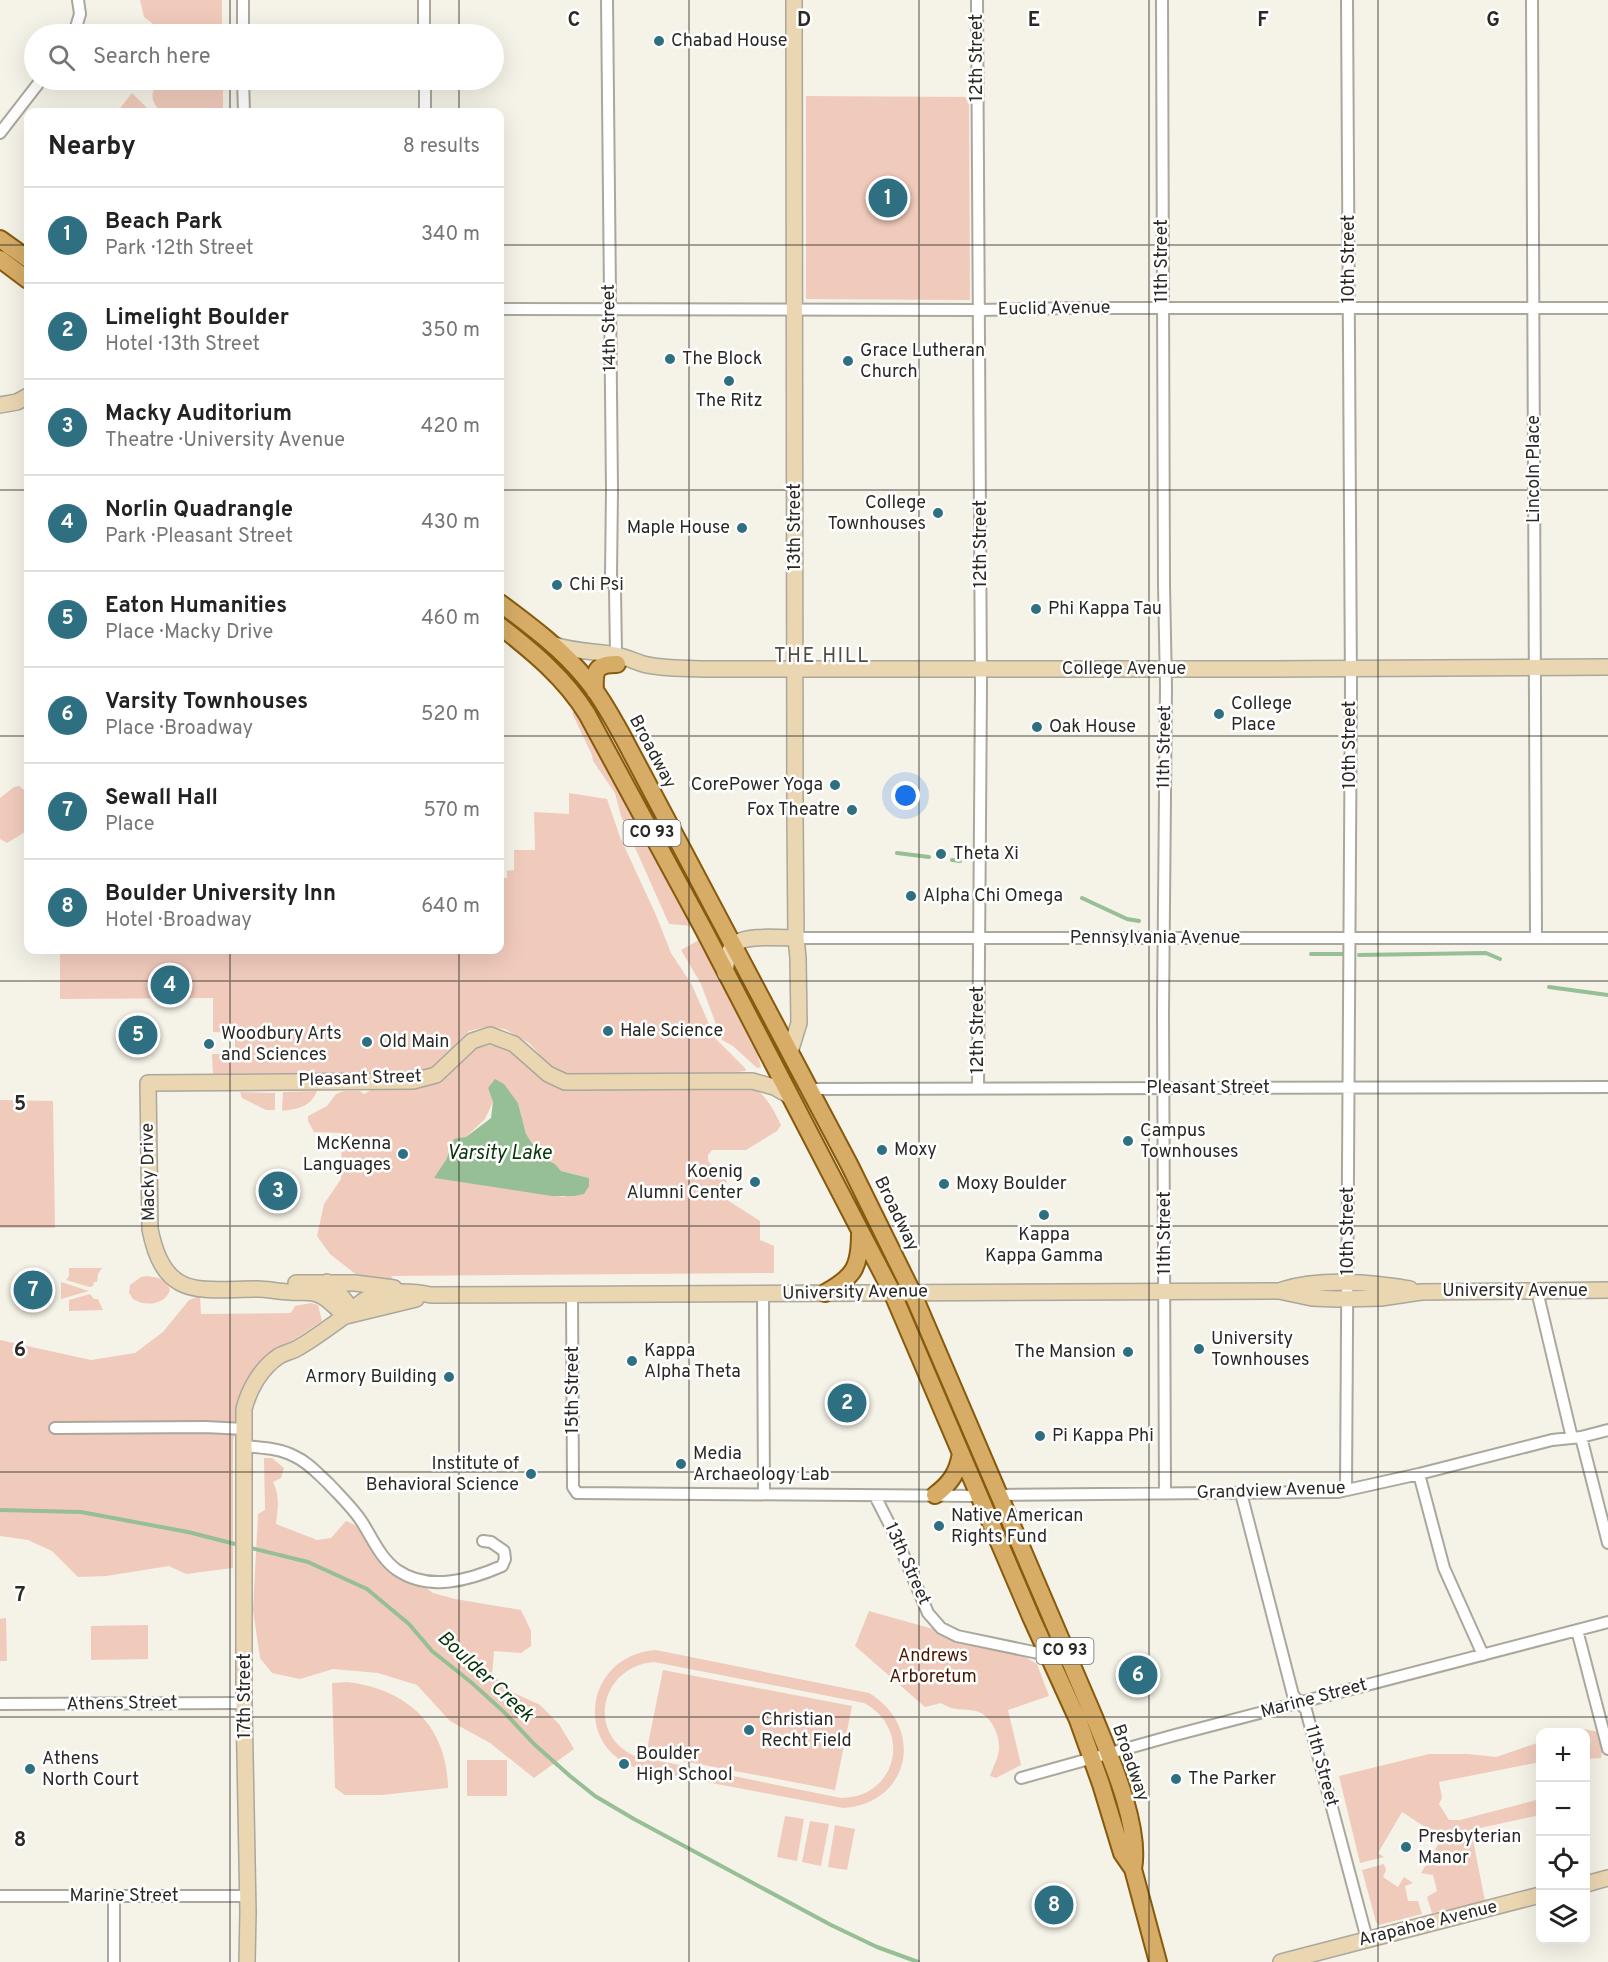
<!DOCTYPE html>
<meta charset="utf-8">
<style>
:root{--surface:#fff;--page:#f2f2f2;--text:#222;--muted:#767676;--line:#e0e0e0;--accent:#2e7082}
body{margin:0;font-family:Overpass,sans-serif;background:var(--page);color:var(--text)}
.controls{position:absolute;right:18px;bottom:18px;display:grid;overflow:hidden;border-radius:12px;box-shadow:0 6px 24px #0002}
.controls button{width:54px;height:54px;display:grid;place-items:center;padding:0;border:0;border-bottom:2px solid var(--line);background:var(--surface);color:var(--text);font:30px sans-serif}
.you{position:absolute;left:906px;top:796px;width:21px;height:21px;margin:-15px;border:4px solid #fff;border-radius:50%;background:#1a73e8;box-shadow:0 0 0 9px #1a73e833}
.badge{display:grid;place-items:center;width:39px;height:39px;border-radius:50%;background:var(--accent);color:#fff;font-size:20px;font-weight:700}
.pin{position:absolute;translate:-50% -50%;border:3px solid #fff;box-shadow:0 2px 6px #0006}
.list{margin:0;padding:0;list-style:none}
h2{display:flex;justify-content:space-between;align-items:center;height:78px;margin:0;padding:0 24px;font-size:26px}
h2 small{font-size:20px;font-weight:400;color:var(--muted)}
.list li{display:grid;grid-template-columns:39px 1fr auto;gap:18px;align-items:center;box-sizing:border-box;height:96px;padding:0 24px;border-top:2px solid var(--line)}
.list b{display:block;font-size:22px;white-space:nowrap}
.list p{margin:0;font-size:20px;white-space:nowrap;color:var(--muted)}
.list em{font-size:20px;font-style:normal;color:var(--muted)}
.icon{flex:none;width:33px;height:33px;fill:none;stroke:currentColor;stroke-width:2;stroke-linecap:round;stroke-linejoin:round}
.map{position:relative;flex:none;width:1608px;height:1962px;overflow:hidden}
.search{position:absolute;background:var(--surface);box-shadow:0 6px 24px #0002;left:24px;top:24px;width:480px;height:66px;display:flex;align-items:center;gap:15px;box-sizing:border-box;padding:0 21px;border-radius:33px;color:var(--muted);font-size:22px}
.panel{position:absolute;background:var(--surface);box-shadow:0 6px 24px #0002;left:24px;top:108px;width:480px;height:846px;border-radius:12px}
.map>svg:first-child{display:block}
.green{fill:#f0cbbc;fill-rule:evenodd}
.water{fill:#97bf95}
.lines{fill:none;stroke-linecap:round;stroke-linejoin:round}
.stream{stroke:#97bf95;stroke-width:4}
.street-casing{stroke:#aaa79d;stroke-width:14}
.secondary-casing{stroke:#aaa79d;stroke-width:18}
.primary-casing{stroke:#885a0d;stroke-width:20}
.street{stroke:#fff;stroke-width:10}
.secondary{stroke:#ebd6b2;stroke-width:15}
.primary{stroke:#d6ac66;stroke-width:16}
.grid{fill:none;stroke:#2a2925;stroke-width:1.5;stroke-opacity:0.55}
.poi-dot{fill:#2e7082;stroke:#fff;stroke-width:2}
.labels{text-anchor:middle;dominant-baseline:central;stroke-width:5;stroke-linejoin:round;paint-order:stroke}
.shield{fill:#fff;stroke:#6a6966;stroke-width:1.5}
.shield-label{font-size:16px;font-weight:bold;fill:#2a2925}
.poi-label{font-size:18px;fill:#2a2925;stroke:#fff;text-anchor:start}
.street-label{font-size:18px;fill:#2a2925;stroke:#fff}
.park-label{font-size:18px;fill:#491700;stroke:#fff}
.neighbourhood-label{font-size:20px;letter-spacing:1.5px;fill:#4e4b42;stroke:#fff}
.water-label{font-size:20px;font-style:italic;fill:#09350b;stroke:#fff}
.grid-label{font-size:20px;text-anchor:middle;font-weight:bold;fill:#2a2925;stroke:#fff;stroke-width:5;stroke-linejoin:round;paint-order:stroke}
</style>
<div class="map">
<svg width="1608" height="1962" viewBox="0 0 1608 1962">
<rect width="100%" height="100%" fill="#f5f2e7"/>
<!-- green -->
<path class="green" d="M140,0H222V34H166L144,17Z
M159,80H223V112H161C150,100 150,94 159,80Z
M132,93L151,112H117Z
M806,96L969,97L970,300L806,299Z
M576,709L694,926L669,924L621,816L615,793L593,761L592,755L572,713Z
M19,786L28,793V830L7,843L0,839V798L14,787Z
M569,793L607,799L620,837L656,915L671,953L692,985L715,1038L745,1068L746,1071L714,1074L570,1075L553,1069L529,1043L505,1029L486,1027L469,1031L432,1068L418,1072L213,1074L212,1054H235V1033L213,1032V998L60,999V950H500V878H507V871L514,870V850H535L534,812L569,814Z
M699,940L701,941L756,1049L761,1067L757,1068L733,1046L722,1040L701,984L681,950Z
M487,1045L503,1047L546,1079L753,1087C767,1096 774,1111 781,1125L777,1131L746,1150H712L708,1155V1161L713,1166L722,1170L727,1182L718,1194L760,1221V1240L774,1246V1273L391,1276L396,1284L363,1280L330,1254L317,1236L324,1204L341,1179L342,1133L314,1132L308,1121V1116L327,1106L336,1094L344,1091H360L364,1094C368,1092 373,1088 377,1087C396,1083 416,1093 434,1083C454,1073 465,1048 487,1045ZM488,1088L518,1103L526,1134L541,1157L555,1164L561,1171L589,1178L564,1197L435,1178L446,1161L454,1141L466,1137L485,1119L493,1102Z
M317,1091C311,1107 297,1109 282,1111L283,1092Z
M240,1092L275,1093V1110H266L242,1098Z
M0,1100L53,1101L55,1228H0Z
M69,1268H102L98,1274L97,1282H94L93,1286L90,1287L66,1280L69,1276Z
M147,1276C159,1278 166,1278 170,1290C165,1305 145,1307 133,1299L129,1293L130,1285L141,1277Z
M61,1282L89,1291L61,1299Z
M90,1294L94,1299H98L103,1310L69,1311V1300Z
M200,1296L201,1314L291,1313L295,1306L311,1303L318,1305L322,1321L290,1342L249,1382L233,1440V1568L186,1574L169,1566L106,1576L78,1577L52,1551L28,1540L0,1536V1340L91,1360L135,1353L163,1332L189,1300Z
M264,1458H272L284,1468L281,1478L273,1482C280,1496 278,1508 276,1524L317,1540L331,1538L346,1521L362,1528L370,1546L433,1593L455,1599L521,1610L531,1631V1646L521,1653L494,1651L492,1675L514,1693L540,1705L559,1724L574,1749L534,1778L490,1743L450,1721L417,1685L378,1673L333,1669L300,1679L272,1673L260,1658L253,1610L258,1514L265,1510Z
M869,1611L1018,1653L1037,1664L1049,1696L1008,1710L1021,1765L996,1778L990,1776C993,1767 998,1759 999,1749C1000,1735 991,1715 976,1711C962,1708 955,1712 941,1703L925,1707L855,1646Z
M6,1618L7,1661H0V1619Z
M148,1625V1659L91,1660V1626Z
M656,1650L869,1693C926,1727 910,1804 843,1808L644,1770C572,1754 582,1655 656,1650ZM654,1662L864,1703C913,1729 897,1798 841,1798L635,1756C585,1734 601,1666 654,1662Z
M663,1670L852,1706L835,1790L646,1754Z
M347,1682C407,1689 447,1725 448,1788L381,1795H345L335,1788L332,1683Z
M1583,1729L1599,1732L1604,1737L1601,1758L1586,1759V1732H1571Z
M1540,1742V1762L1439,1782L1442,1798L1439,1804L1449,1820H1460L1540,1799V1815L1471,1830L1485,1901L1432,1913L1427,1897L1437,1891L1433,1875L1421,1873L1442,1838L1402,1812L1378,1853L1384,1857L1360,1863L1339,1776L1429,1754H1468L1496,1757Z
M467,1760H507V1796H467Z
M785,1816L804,1819L797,1861L777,1857Z
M810,1821L829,1824L821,1866L802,1862Z
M835,1825L855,1829L847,1870L828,1867Z
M1384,1864L1386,1870L1383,1877L1398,1887L1404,1877L1413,1883L1405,1886L1408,1901H1418L1422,1914L1379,1925L1376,1922L1362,1870Z"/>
<!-- water -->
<path class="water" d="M495,1079L504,1084L518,1103L526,1134L541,1157L555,1164L561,1171L589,1178V1186L584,1194L574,1196H552L434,1178L446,1160L454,1139L466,1137L491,1118L493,1102L488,1088Z"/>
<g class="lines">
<!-- stream -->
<path class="stream" d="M897,853L929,857
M952,860L960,861
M1082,898L1127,919L1139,921
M1311,954H1342
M1359,955L1486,953L1500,959
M1549,987L1608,995
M0,1510L81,1512L188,1532L239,1545
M247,1547L308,1562L367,1589L409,1624L432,1651L472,1683L504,1712L534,1744L570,1776L595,1796L634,1819L831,1925L877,1947L918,1962"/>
<!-- street casing -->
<g class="street-casing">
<path id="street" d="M243,0V34
M424,0V34
M607,0L612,490L611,576L615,589L616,655
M977,0L981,687L978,1088
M1162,0L1164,585L1166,687L1163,1012L1165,1493
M1532,0L1536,938
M74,34L80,14L78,0
M243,80L244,112
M425,80V112
M0,133L41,80
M500,309L979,310L1071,308H1608
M796,938H1608
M809,1089L1608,1087
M1537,1291L1572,1438
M572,1294L573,1487L577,1493L981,1496
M763,1294L764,1493
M55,1428L205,1427L245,1429
M1581,1437L1608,1543
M245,1446C261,1448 279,1448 294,1456C308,1462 318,1474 329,1484C340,1496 353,1508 362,1522C372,1538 381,1559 397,1570C429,1592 470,1580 502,1566L505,1559L504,1551L491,1542L483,1541
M1419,1474L1444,1568L1483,1655
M1346,1490L1351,687L1347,0
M1241,1493L1293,1695L1306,1710L1367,1939
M999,1495L1338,1492L1419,1474L1552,1440L1581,1437L1608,1430
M875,1496L895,1535L928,1613L941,1628L957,1636L1048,1655
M1577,1630L1608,1749
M0,1704L244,1703
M1021,1778L1175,1735L1608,1622
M0,1896H248
M114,1962V1897"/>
</g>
<!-- secondary casing -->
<g class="secondary-casing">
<path id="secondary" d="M0,405L17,402L28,396
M555,645C575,652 595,651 616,655C626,657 634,661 643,664C662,669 684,668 704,669H1259L1608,667
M725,973C726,964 727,952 734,945C744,934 782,938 796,938
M790,1052L799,1023L798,958L796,938L795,817L794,0
M327,1282L333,1286L346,1302V1316
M296,1283H355L394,1288
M1282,1290C1319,1278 1372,1282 1410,1289
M416,1299L346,1316C336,1309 328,1297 317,1294C309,1291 298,1293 290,1292C279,1292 268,1289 258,1289C200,1289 164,1301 150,1229L148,1083L413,1081L436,1075L472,1041L490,1035L514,1044L548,1074L565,1082L752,1081L774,1087L790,1096
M1586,1884L1608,1878
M247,1962L248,1912L244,1703V1409C249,1389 261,1368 279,1356C284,1353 290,1352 296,1349C312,1340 327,1329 342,1318C354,1311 357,1302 371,1297C391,1290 411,1291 431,1295L1279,1291L1312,1298L1338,1299L1381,1298L1421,1292L1608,1290
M1281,1962L1540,1895"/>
</g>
<!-- primary casing -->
<g class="primary-casing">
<path id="primary" d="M0,239L28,259
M0,259L28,280
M500,603C531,626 562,649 587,680C602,698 613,719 624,739L849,1164L912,1292L1094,1717C1110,1757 1141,1826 1133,1869
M500,626C533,652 565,678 587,714L704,930L892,1292L1031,1617L1078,1720L1101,1784L1122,1853L1133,1869L1158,1962
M595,691C594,671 595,664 617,664
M825,1293C854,1277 860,1267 860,1234
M935,1495C951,1483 958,1472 961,1453"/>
</g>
<!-- street -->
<use href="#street" class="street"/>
<!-- secondary -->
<use href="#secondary" class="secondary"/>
<!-- primary -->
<use href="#primary" class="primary"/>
</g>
<!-- grid -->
<path class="grid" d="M230,0V34M459,0V34M689,0V1962M919,0V1962M1149,0V1962M1378,0V1962M230,80V112M459,80V112M0,245H28M500,245H1608M0,490H28M500,490H1608M0,736H28M500,736H1608M230,950V1962M459,950V1962M0,981H1608M0,1226H1608M0,1472H1608M0,1717H1608"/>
<!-- markers -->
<g class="poi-dot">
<circle cx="659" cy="41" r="6"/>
<circle cx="670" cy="359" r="6"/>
<circle cx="848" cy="361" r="6"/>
<circle cx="729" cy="381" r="6"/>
<circle cx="938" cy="513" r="6"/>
<circle cx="742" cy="528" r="6"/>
<circle cx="557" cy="585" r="6"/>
<circle cx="1036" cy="609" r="6"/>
<circle cx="1219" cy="714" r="6"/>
<circle cx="1037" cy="727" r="6"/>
<circle cx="835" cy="785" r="6"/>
<circle cx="852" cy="810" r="6"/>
<circle cx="941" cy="854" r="6"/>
<circle cx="911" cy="896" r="6"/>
<circle cx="608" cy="1031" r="6"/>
<circle cx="367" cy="1042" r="6"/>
<circle cx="209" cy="1044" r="6"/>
<circle cx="1128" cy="1141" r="6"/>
<circle cx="882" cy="1150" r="6"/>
<circle cx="403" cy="1154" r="6"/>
<circle cx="755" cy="1182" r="6"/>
<circle cx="944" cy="1184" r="6"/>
<circle cx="1044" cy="1215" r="6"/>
<circle cx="1199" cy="1349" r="6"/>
<circle cx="1128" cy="1352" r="6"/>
<circle cx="632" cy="1361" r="6"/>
<circle cx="449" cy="1377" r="6"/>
<circle cx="1040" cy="1436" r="6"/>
<circle cx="681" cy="1464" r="6"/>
<circle cx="531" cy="1474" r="6"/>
<circle cx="939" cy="1526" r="6"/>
<circle cx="749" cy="1730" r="6"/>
<circle cx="624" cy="1764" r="6"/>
<circle cx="30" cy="1769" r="6"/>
<circle cx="1176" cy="1779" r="6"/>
<circle cx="1406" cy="1847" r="6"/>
</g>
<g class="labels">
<!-- shield labels -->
<g class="shield">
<rect x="623.5" y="820" width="57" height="26" rx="4.5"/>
<rect x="1036.5" y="1638" width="57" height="26" rx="4.5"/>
</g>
<g class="shield-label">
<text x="652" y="833">CO 93</text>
<text x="1065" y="1651">CO 93</text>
</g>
<!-- poi labels -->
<g class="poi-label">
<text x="671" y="41">Chabad House</text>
<text x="860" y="351">Grace Lutheran<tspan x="860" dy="21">Church</tspan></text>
<text x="682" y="359">The Block</text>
<text x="729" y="401" text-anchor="middle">The Ritz</text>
<text x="926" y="503" text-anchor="end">College<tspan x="926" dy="21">Townhouses</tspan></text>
<text x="730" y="528" text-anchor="end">Maple House</text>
<text x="569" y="585">Chi Psi</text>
<text x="1048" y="609">Phi Kappa Tau</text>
<text x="1231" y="704">College<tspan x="1231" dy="21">Place</tspan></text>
<text x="1049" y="727">Oak House</text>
<text x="823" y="785" text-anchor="end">CorePower Yoga</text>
<text x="840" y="810" text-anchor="end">Fox Theatre</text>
<text x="953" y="854">Theta Xi</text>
<text x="923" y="896">Alpha Chi Omega</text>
<text x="620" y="1031">Hale Science</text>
<text x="221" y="1034">Woodbury Arts<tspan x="221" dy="21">and Sciences</tspan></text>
<text x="379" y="1042">Old Main</text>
<text x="1140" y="1131">Campus<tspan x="1140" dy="21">Townhouses</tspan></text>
<text x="391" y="1144" text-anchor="end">McKenna<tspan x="391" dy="21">Languages</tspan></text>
<text x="894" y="1150">Moxy</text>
<text x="743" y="1172" text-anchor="end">Koenig<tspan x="743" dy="21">Alumni Center</tspan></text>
<text x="956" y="1184">Moxy Boulder</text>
<text x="1044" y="1235" text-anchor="middle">Kappa<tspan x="1044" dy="21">Kappa Gamma</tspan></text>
<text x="1211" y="1339">University<tspan x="1211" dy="21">Townhouses</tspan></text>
<text x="644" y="1351">Kappa<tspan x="644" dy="21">Alpha Theta</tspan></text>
<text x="1116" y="1352" text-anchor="end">The Mansion</text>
<text x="437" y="1377" text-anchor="end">Armory Building</text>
<text x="1052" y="1436">Pi Kappa Phi</text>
<text x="693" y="1454">Media<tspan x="693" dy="21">Archaeology Lab</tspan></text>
<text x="519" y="1464" text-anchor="end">Institute of<tspan x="519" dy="21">Behavioral Science</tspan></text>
<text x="951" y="1516">Native American<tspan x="951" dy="21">Rights Fund</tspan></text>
<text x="761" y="1720">Christian<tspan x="761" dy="21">Recht Field</tspan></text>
<text x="636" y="1754">Boulder<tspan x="636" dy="21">High School</tspan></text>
<text x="42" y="1759">Athens<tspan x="42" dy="21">North Court</tspan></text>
<text x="1188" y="1779">The Parker</text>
<text x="1418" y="1837">Presbyterian<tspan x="1418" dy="21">Manor</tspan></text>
</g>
<!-- street labels -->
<g class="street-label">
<text transform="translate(977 58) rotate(-90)">12th Street</text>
<text transform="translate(1349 259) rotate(-90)">10th Street</text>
<text transform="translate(1162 261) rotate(-90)">11th Street</text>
<text transform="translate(1054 309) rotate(-1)">Euclid Avenue</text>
<text transform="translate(610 328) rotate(-91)">14th Street</text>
<text transform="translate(1534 469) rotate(-90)">Lincoln Place</text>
<text transform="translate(795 527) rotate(-90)">13th Street</text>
<text transform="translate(981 544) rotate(-90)">12th Street</text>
<text x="1124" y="669">College Avenue</text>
<text transform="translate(1350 745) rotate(-90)">10th Street</text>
<text transform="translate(1165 747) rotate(-89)">11th Street</text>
<text transform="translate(652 752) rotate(62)">Broadway</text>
<text x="1155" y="938">Pennsylvania Avenue</text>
<text transform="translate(978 1030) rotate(-90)">12th Street</text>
<text transform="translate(360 1079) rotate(-2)">Pleasant Street</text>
<text x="1208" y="1088">Pleasant Street</text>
<text transform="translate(149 1172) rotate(-91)">Macky Drive</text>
<text transform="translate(896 1214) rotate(64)">Broadway</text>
<text transform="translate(1348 1231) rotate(-90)">10th Street</text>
<text transform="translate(1165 1233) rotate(-90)">11th Street</text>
<text x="1515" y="1291">University Avenue</text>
<text transform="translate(855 1293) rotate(-1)">University Avenue</text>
<text transform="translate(573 1390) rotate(-90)">15th Street</text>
<text transform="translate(1271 1491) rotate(-2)">Grandview Avenue</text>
<text transform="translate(907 1564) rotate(66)">13th Street</text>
<text transform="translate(245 1696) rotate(-90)">17th Street</text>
<text transform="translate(1314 1699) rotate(-15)">Marine Street</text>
<text transform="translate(122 1704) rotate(-1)">Athens Street</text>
<text transform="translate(1130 1763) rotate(71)">Broadway</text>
<text transform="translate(1321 1766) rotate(75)">11th Street</text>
<text x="124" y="1896">Marine Street</text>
<text transform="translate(1428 1924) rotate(-14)">Arapahoe Avenue</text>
</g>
<!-- park labels -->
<g class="park-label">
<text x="933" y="1656">Andrews<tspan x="933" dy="21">Arboretum</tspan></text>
</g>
<!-- neighbourhood labels -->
<g class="neighbourhood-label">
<text x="822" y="657">THE HILL</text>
</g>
<!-- water labels -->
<g class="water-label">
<text x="499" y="1154">Varsity Lake</text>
<text transform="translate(485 1677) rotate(43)">Boulder Creek</text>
</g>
</g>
<g class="grid-label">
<text x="574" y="26">C</text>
<text x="804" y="26">D</text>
<text x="1034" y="26">E</text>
<text x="1263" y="26">F</text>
<text x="1493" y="26">G</text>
<text x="20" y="1110">5</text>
<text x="20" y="1356">6</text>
<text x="20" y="1601">7</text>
<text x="20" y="1846">8</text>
</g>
</svg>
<div class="controls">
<button>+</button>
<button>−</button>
<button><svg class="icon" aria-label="locate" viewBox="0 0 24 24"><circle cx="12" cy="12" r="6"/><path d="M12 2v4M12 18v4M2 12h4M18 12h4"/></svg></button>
<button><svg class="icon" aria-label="layers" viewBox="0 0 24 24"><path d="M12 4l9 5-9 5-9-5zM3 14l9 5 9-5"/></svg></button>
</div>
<div class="you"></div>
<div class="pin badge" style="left:888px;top:198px">1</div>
<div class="pin badge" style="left:847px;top:1403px">2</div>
<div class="pin badge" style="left:278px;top:1191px">3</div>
<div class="pin badge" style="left:170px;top:985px">4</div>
<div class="pin badge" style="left:138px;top:1035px">5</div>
<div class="pin badge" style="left:1138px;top:1675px">6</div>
<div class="pin badge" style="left:33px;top:1290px">7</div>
<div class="pin badge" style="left:1054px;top:1905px">8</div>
<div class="search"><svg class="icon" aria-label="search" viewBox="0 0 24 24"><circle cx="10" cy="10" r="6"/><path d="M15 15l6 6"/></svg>Search here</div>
<section class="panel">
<h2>Nearby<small>8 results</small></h2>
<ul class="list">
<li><span class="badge">1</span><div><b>Beach Park</b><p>Park · 12th Street</p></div><em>340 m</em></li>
<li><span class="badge">2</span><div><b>Limelight Boulder</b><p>Hotel · 13th Street</p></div><em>350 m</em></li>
<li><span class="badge">3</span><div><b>Macky Auditorium</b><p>Theatre · University Avenue</p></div><em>420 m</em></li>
<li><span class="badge">4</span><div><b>Norlin Quadrangle</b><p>Park · Pleasant Street</p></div><em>430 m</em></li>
<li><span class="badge">5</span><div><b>Eaton Humanities</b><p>Place · Macky Drive</p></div><em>460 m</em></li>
<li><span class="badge">6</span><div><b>Varsity Townhouses</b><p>Place · Broadway</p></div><em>520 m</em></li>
<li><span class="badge">7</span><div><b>Sewall Hall</b><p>Place</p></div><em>570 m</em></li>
<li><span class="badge">8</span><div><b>Boulder University Inn</b><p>Hotel · Broadway</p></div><em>640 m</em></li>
</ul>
</section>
</div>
